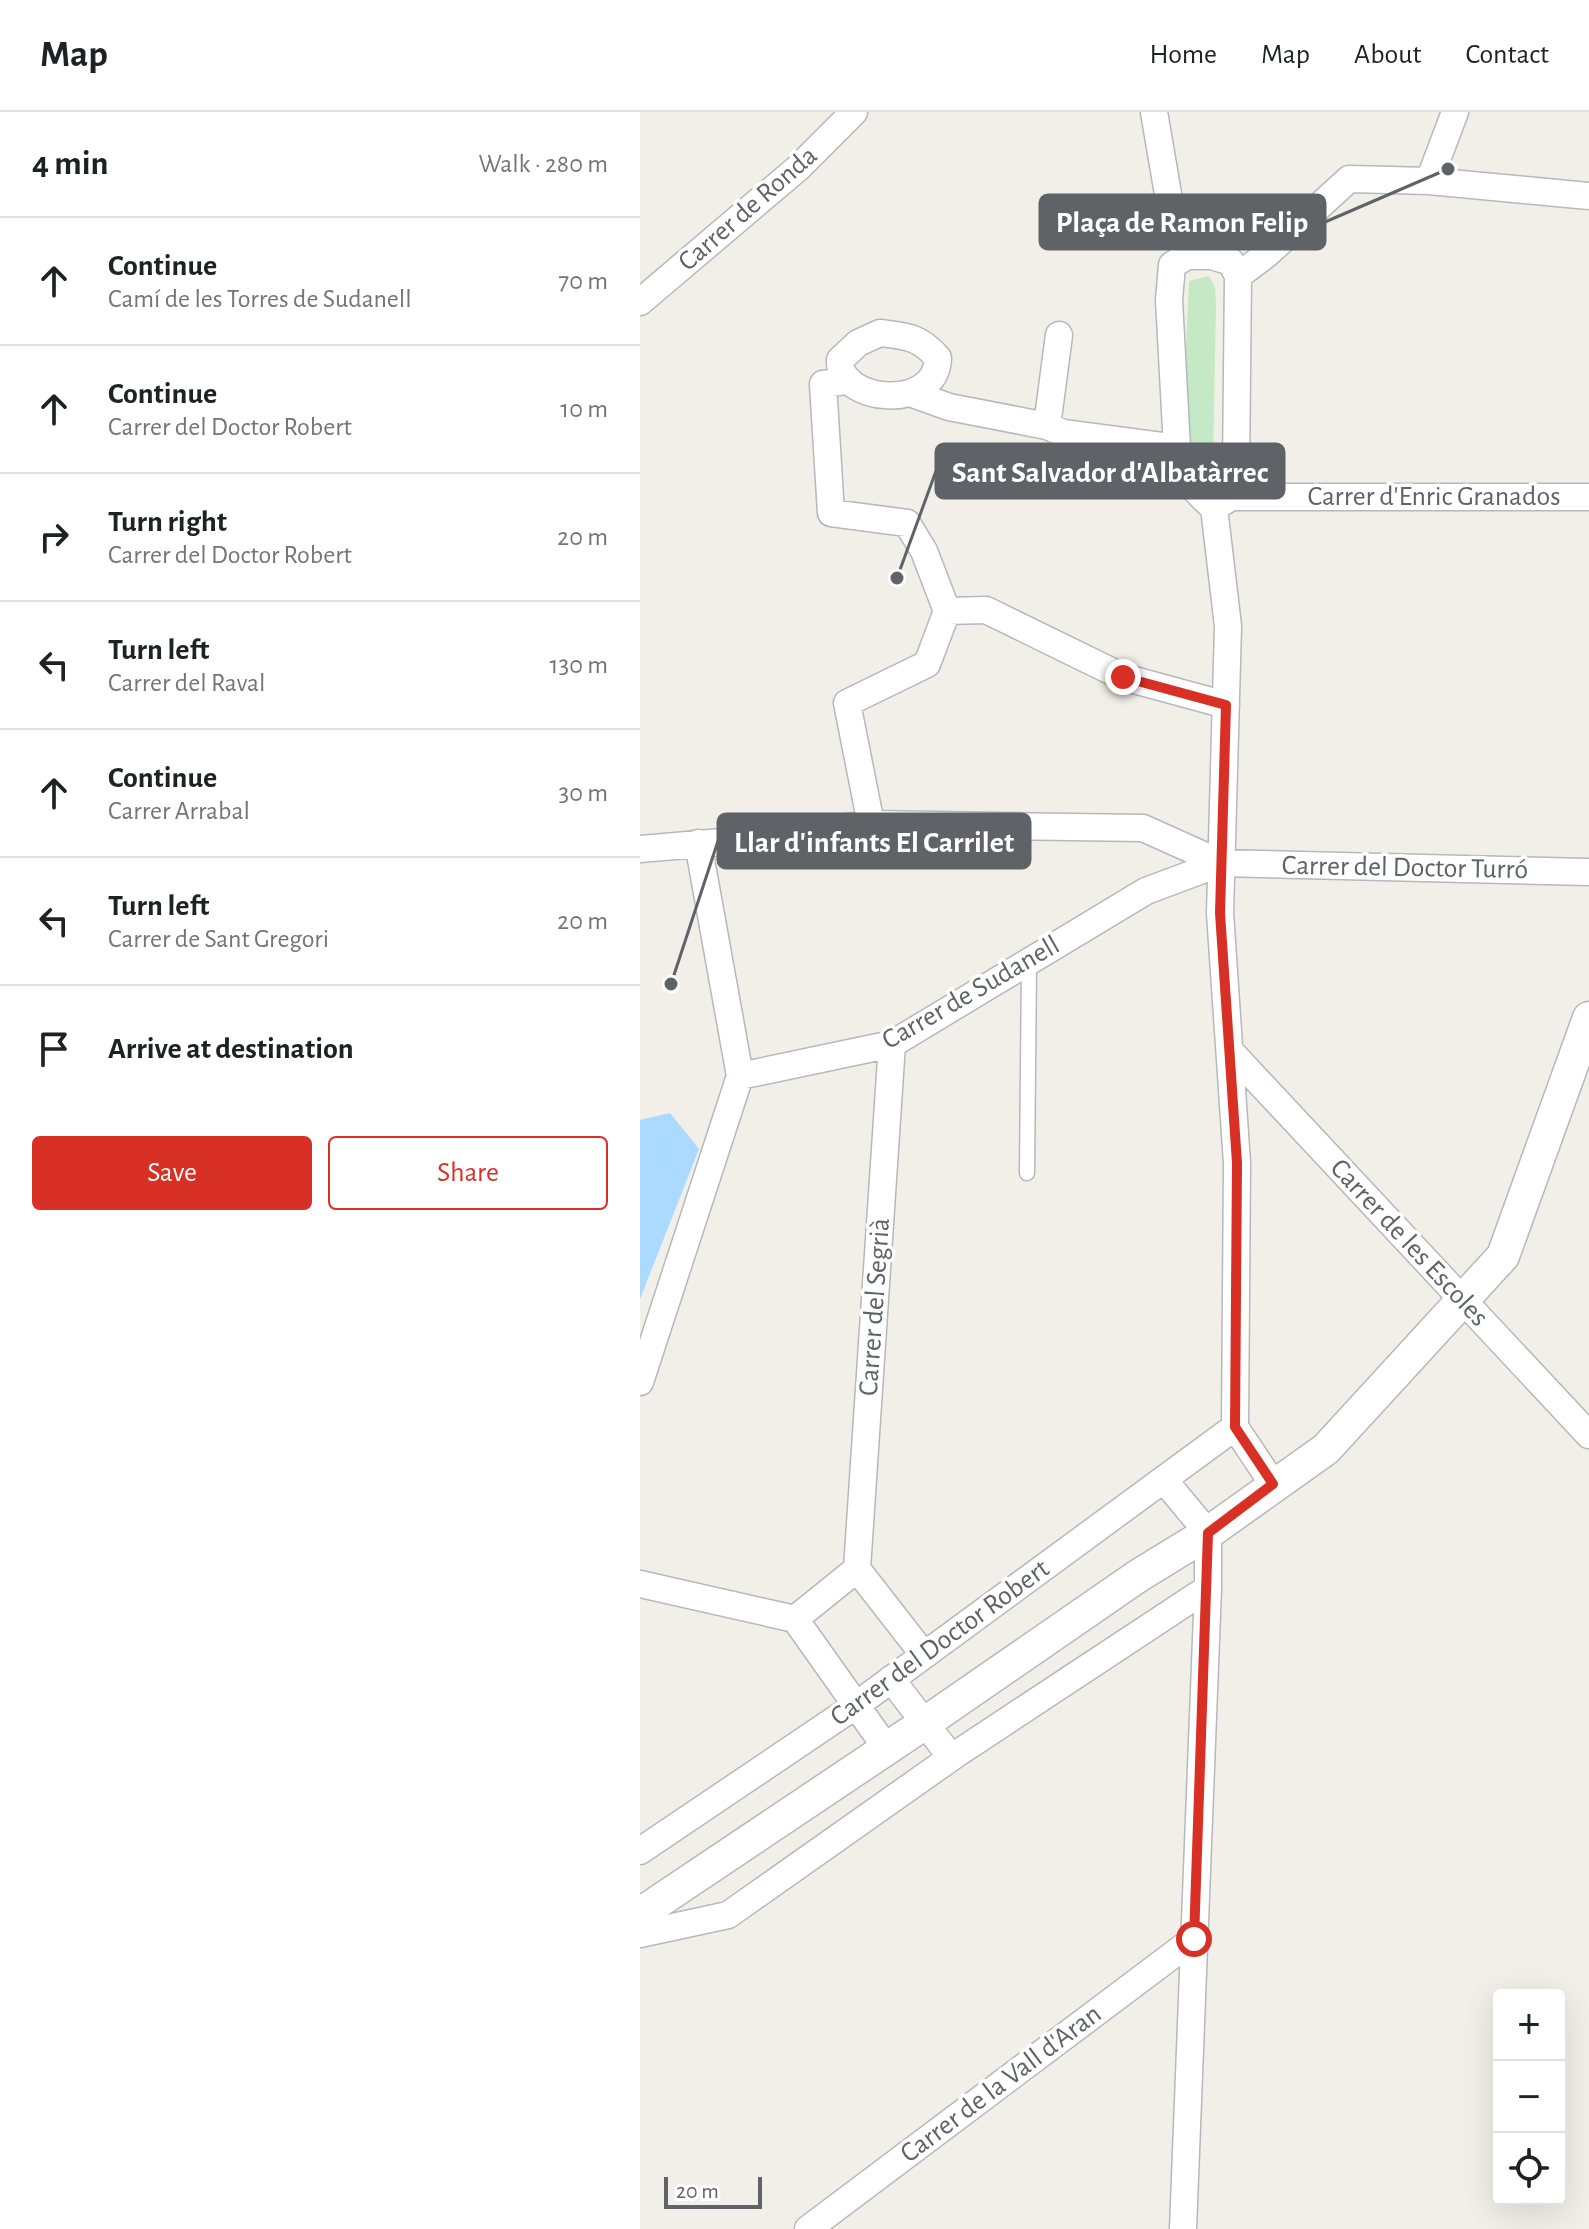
<!DOCTYPE html>
<meta charset="utf-8">
<style>
:root{--surface:#fff;--page:#f2f2f2;--text:#202124;--muted:#757577;--line:#e0e0e0;--accent:#d93025}
body{margin:0;font-family:"Alegreya Sans",sans-serif;background:var(--page);color:var(--text)}
.controls{position:absolute;right:24px;bottom:24px;display:grid;overflow:hidden;border-radius:8px;box-shadow:0 8px 32px #0002}
.controls button{width:72px;height:72px;display:grid;place-items:center;padding:0;border:0;border-bottom:2px solid var(--line);background:var(--surface);color:var(--text);font:40px sans-serif}
.scale{position:absolute;left:24px;bottom:20px;width:98px;box-sizing:border-box;padding-left:8px;border:4px solid #5f6368;border-top:0;font-size:22px;line-height:28px;white-space:nowrap;color:#5f6368;-webkit-text-stroke:6px #fff;paint-order:stroke}
.stop{position:absolute;width:24px;height:24px;margin:-18px;border:6px solid #d93025;border-radius:50%;background:#fff}
.stop.end{background:#d93025;border-color:#fff;box-shadow:0 2px 8px #0008}
.list{margin:0;padding:0;list-style:none}
h2{display:flex;justify-content:space-between;align-items:center;height:104px;margin:0;padding:0 32px;font-size:34px}
h2 small{font-size:26px;font-weight:400;color:var(--muted)}
.list li{display:grid;grid-template-columns:52px 1fr auto;gap:24px;align-items:center;box-sizing:border-box;height:128px;padding:0 32px;border-top:2px solid var(--line)}
.list b{display:block;font-size:30px;white-space:nowrap}
.list p{margin:0;font-size:26px;white-space:nowrap;color:var(--muted)}
.list em{font-size:26px;font-style:normal;color:var(--muted)}
.actions{display:flex;gap:16px;padding:24px 32px}
.actions a{flex:1;padding:18px 0;border:2px solid var(--accent);border-radius:8px;text-align:center;font-size:28px;color:var(--accent)}
.actions .main{background:var(--accent);color:#fff}
.icon{flex:none;width:44px;height:44px;fill:none;stroke:currentColor;stroke-width:2;stroke-linecap:round;stroke-linejoin:round}
.map{position:relative;flex:none;width:949px;height:2117px;overflow:hidden}
header{display:flex;align-items:center;gap:48px;box-sizing:border-box;height:112px;padding:0 40px;background:var(--surface);border-bottom:2px solid var(--line)}
header strong{font-size:38px}
nav{display:flex;gap:44px;margin-inline-start:auto;font-size:28px}
main{display:flex}
aside{flex:1;background:var(--surface)}
.map>svg:first-child{display:block}
.green{fill:#c5e8c5}
.water{fill:#aadaff}
.lines{fill:none;stroke-linecap:round;stroke-linejoin:round}
.service-casing{stroke:#b5b8bc;stroke-width:17}
.minor-casing{stroke:#b5b8bc;stroke-width:29}
.tertiary-casing{stroke:#b5b8bc;stroke-width:35}
.service{stroke:#fff;stroke-width:14}
.minor{stroke:#fff;stroke-width:26}
.tertiary{stroke:#fff;stroke-width:32}
.route{stroke:#d93025;stroke-width:10}
.labels{text-anchor:middle;dominant-baseline:central;stroke-width:7;stroke-linejoin:round;paint-order:stroke}
.street-label{font-size:28px;fill:#5f6368;stroke:#fff}
.leader{fill:none;stroke:#5f6368;stroke-width:3}
.callout-dot{fill:#5f6368;stroke:#fff;stroke-width:3}
.callout{fill:#5f6368;stroke:#5f6368;stroke-width:3}
.callout-label{font-size:30px;text-anchor:middle;font-weight:bold;fill:#fff}
</style>
<header>
<strong>Map</strong>
<nav><a>Home</a><a>Map</a><a>About</a><a>Contact</a></nav>
</header>
<main>
<aside>
<h2>4 min<small>Walk · 280 m</small></h2>
<ul class="list">
<li><svg class="icon" aria-label="ahead" viewBox="0 0 24 24"><path d="M12 20V5M6 11l6-6 6 6"/></svg><div><b>Continue</b><p>Camí de les Torres de Sudanell</p></div><em>70 m</em></li>
<li><svg class="icon" aria-label="ahead" viewBox="0 0 24 24"><path d="M12 20V5M6 11l6-6 6 6"/></svg><div><b>Continue</b><p>Carrer del Doctor Robert</p></div><em>10 m</em></li>
<li><svg class="icon" aria-label="right" viewBox="0 0 24 24"><path d="M7 20v-9h11M14 6l5 5-5 5"/></svg><div><b>Turn right</b><p>Carrer del Doctor Robert</p></div><em>20 m</em></li>
<li><svg class="icon" aria-label="left" viewBox="0 0 24 24"><path d="M17 20v-9H6M10 6l-5 5 5 5"/></svg><div><b>Turn left</b><p>Carrer del Raval</p></div><em>130 m</em></li>
<li><svg class="icon" aria-label="ahead" viewBox="0 0 24 24"><path d="M12 20V5M6 11l6-6 6 6"/></svg><div><b>Continue</b><p>Carrer Arrabal</p></div><em>30 m</em></li>
<li><svg class="icon" aria-label="left" viewBox="0 0 24 24"><path d="M17 20v-9H6M10 6l-5 5 5 5"/></svg><div><b>Turn left</b><p>Carrer de Sant Gregori</p></div><em>20 m</em></li>
<li><svg class="icon" aria-label="arrive" viewBox="0 0 24 24"><path d="M6 21V4h12l-3 4 3 4H6"/></svg><div><b>Arrive at destination</b></div></li>
</ul>
<div class="actions"><a class="main">Save</a><a>Share</a></div>
</aside>
<div class="map">
<svg width="949" height="2117" viewBox="0 0 949 2117">
<rect width="100%" height="100%" fill="#f1efe8"/>
<!-- green -->
<path class="green" d="M569,164L575,176L576,192L573,345L570,353L550,355L542,328L549,169Z"/>
<!-- water -->
<path class="water" d="M30,1001L59,1037L0,1187V1008Z"/>
<g class="lines">
<!-- service casing -->
<g class="service-casing">
<path id="service" d="M387,1061L389,850"/>
</g>
<!-- minor casing -->
<g class="minor-casing">
<path id="minor" d="M514,0L534,117L547,144
M789,69L815,0
M547,144H572L591,150L598,164L596,358L591,385L574,396C552,377 543,366 537,336L529,188L532,153Z
M598,164L627,142L709,67L789,69L949,84
M0,190L158,56L214,0
M240,221C267,224 280,225 298,246C296,301 198,290 200,248L218,231Z
M206,269L183,272L191,401L267,411L284,439L307,499L287,552L207,591L231,712
M273,282L309,295L407,314L423,321L537,336
M407,314L419,223
M591,385H949
M574,396L588,514L580,801L597,1051L595,1315L633,1372
M307,499L346,498L483,565L586,593
M58,731L100,964
M0,737L93,729L231,712L503,716L581,751
M590,939L949,1323
M0,1270L100,964L252,932L506,779L581,751L949,760
M217,1457L252,932
M0,1472L155,1507L247,1637
M155,1507L217,1457L284,1543
M251,1567L311,1645
M0,1739L215,1594L595,1315
M0,1822L88,1803L315,1643L568,1476V1421L524,1368
M168,2117L554,1827
M543,2117L568,1476"/>
</g>
<!-- tertiary casing -->
<g class="tertiary-casing">
<path id="tertiary" d="M0,1802L285,1611L498,1464L568,1421L686,1337L863,1144L949,906"/>
</g>
<!-- service -->
<use href="#service" class="service"/>
<!-- minor -->
<use href="#minor" class="minor"/>
<!-- tertiary -->
<use href="#tertiary" class="tertiary"/>
</g>
<g class="lines">
<!-- route -->
<path class="route" d="M483,565L586,593L580,801L597,1051L595,1315L633,1372L568,1421L554,1827"/>
</g>
<g class="labels">
<!-- street labels -->
<g class="street-label">
<text transform="translate(108 97) rotate(-41)">Carrer de Ronda</text>
<text x="794" y="385">Carrer d'Enric Granados</text>
<text transform="translate(765 756) rotate(1)">Carrer del Doctor Turró</text>
<text transform="translate(331 881) rotate(-30)">Carrer de Sudanell</text>
<text transform="translate(769 1131) rotate(47)">Carrer de les Escoles</text>
<text transform="translate(235 1195) rotate(-86)">Carrer del Segrià</text>
<text transform="translate(300 1531) rotate(-36)">Carrer del Doctor Robert</text>
<text transform="translate(361 1972) rotate(-37)">Carrer de la Vall d'Aran</text>
</g>
</g>
<!-- callouts -->
<path class="leader" d="M808 57L685 110M257 466L296 359M31 872L78 729"/>
<g class="callout-dot">
<circle cx="808" cy="57" r="8"/>
<circle cx="257" cy="466" r="8"/>
<circle cx="31" cy="872" r="8"/>
</g>
<g class="callout">
<rect x="400" y="83" width="285" height="54" rx="8"/>
<rect x="296" y="332" width="348" height="54" rx="8"/>
<rect x="78" y="702" width="312" height="54" rx="8"/>
</g>
<g class="callout-label">
<text x="542" y="120">Plaça de Ramon Felip</text>
<text x="470" y="370">Sant Salvador d'Albatàrrec</text>
<text x="234" y="740">Llar d'infants El Carrilet</text>
</g>
</svg>
<div class="controls">
<button>+</button>
<button>−</button>
<button><svg class="icon" aria-label="locate" viewBox="0 0 24 24"><circle cx="12" cy="12" r="6"/><path d="M12 2v4M12 18v4M2 12h4M18 12h4"/></svg></button>
</div>
<div class="scale">20 m</div>
<div class="stop" style="left:554px;top:1827px"></div>
<div class="stop end" style="left:483px;top:565px"></div>
</div>
</main>
